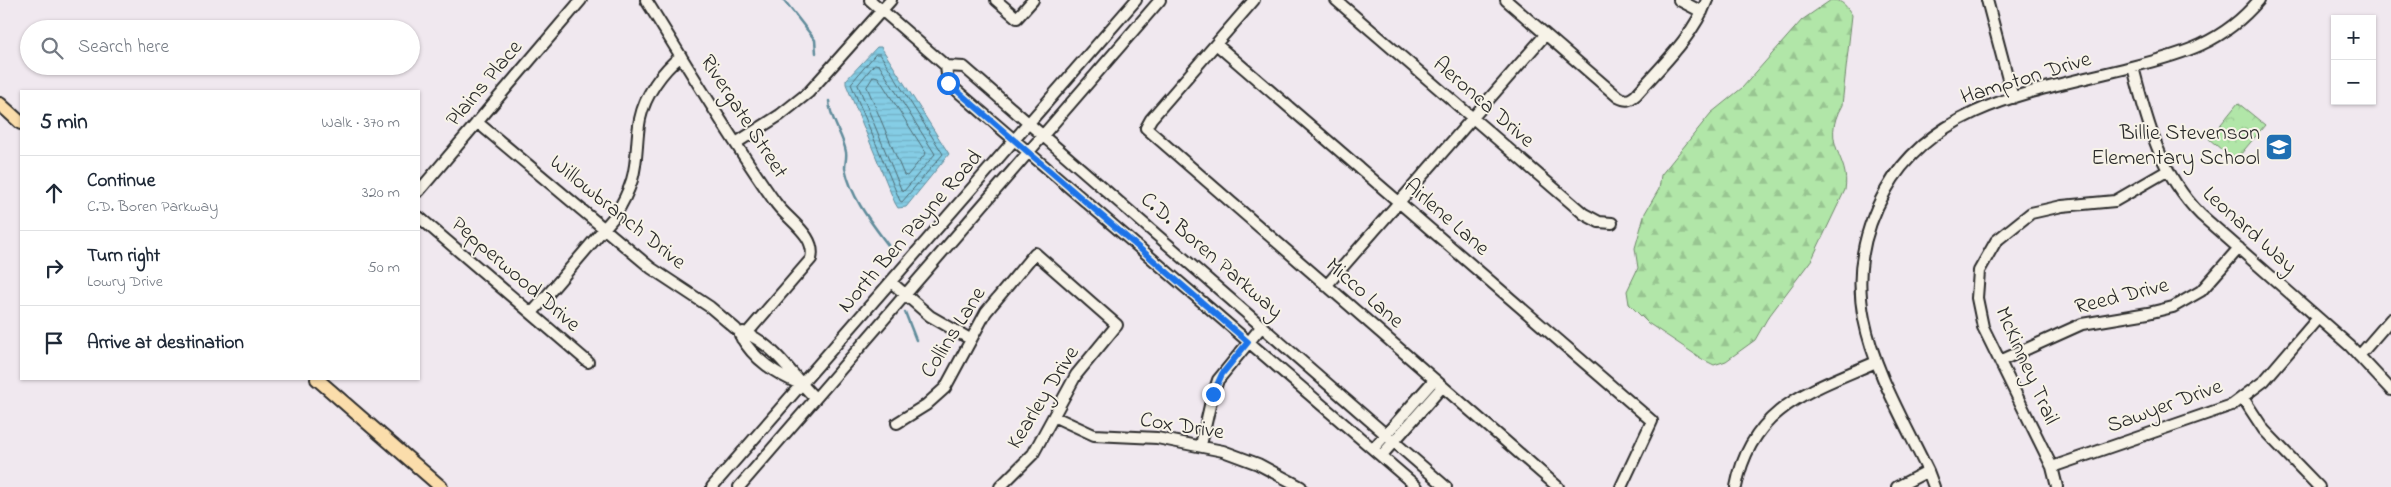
<!DOCTYPE html>
<meta charset="utf-8">
<style>
:root{--surface:#fff;--page:#f6f6f7;--text:#1f2937;--muted:#747a83;--line:#e0e1e3}
body{margin:0;font-family:"Indie Flower",sans-serif;background:var(--page);color:var(--text)}
.controls{position:absolute;right:15px;top:15px;display:grid;overflow:hidden;border-radius:0px;box-shadow:0 1px 4px #0004}
.controls button{width:45px;height:45px;display:grid;place-items:center;padding:0;border:0;border-bottom:1px solid var(--line);background:var(--surface);color:var(--text);font:25px sans-serif}
.stop{position:absolute;width:15px;height:15px;margin:-11px;border:4px solid #1a73e8;border-radius:50%;background:#fff}
.stop.end{background:#1a73e8;border-color:#fff;box-shadow:0 1px 5px #0008}
.list{margin:0;padding:0;list-style:none}
h2{display:flex;justify-content:space-between;align-items:center;height:65px;margin:0;padding:0 20px;font-size:21px}
h2 small{font-size:16px;font-weight:400;color:var(--muted)}
.list li{display:grid;grid-template-columns:32px 1fr auto;gap:15px;align-items:center;box-sizing:border-box;height:75px;padding:0 20px;border-top:1px solid var(--line)}
.list b{display:block;font-size:19px;white-space:nowrap}
.list p{margin:0;font-size:16px;white-space:nowrap;color:var(--muted)}
.list em{font-size:16px;font-style:normal;color:var(--muted)}
.icon{flex:none;width:28px;height:28px;fill:none;stroke:currentColor;stroke-width:2;stroke-linecap:round;stroke-linejoin:round}
.map{position:relative;flex:none;width:2391px;height:487px;overflow:hidden}
.search{position:absolute;background:var(--surface);box-shadow:0 1px 4px #0004;left:20px;top:20px;width:400px;height:55px;display:flex;align-items:center;gap:12px;box-sizing:border-box;padding:0 18px;border-radius:28px;color:var(--muted);font-size:19px}
.panel{position:absolute;background:var(--surface);box-shadow:0 1px 4px #0004;left:20px;top:90px;width:400px;height:290px;border-radius:0px}
.map>svg:first-child{display:block}
.forest{fill:url(#forest-firs);stroke:#6e886a}
.park{fill:url(#park-crowns);stroke:#6e886a}
.water{fill:url(#water-rules);stroke:#618c9b}
.lines{fill:none;stroke-linecap:round;stroke-linejoin:round}
.shore{stroke:#4f6c75;stroke-width:1}
.stream{stroke:#618c9b;stroke-width:2.5}
.minor-casing{stroke:#2b2b2b;stroke-width:14}
.major-casing{stroke:#2b2b2b;stroke-width:16}
.minor{stroke:#f7f3e8;stroke-width:10}
.major{stroke:#fbddab;stroke-width:12}
.route{stroke:#1a73e8;stroke-width:6}
.labels{text-anchor:middle;dominant-baseline:central;stroke-width:4;stroke-linejoin:round;paint-order:stroke}
.street-label{font-size:22px;fill:#2b2b2b;stroke:#f7f3e8}
.poi-label{font-size:22px;fill:#2b2b2b;stroke:#f7f3e8;text-anchor:end}
</style>
<div class="map">
<svg width="2391" height="487" viewBox="0 0 2391 487">
<defs>
<pattern id="forest-firs" width="22" height="20" patternUnits="userSpaceOnUse" patternTransform="scale(1.25)"><rect width="22" height="20" fill="#b1e6a8"/><path d="M5 1l3.5 6h-7zM16 11l3.5 6h-7z" fill="#98c591"/></pattern>
<pattern id="park-crowns" width="20" height="18" patternUnits="userSpaceOnUse" patternTransform="scale(1.25)"><rect width="20" height="18" fill="#b1e6a8"/><path d="M2 6a3 3 0 1 1 6 0M12 15a3 3 0 1 1 6 0" fill="none" stroke="#98c591"/></pattern>
<pattern id="water-rules" width="6" height="5" patternUnits="userSpaceOnUse" patternTransform="scale(1.25)"><rect width="6" height="5" fill="#85cde5"/><path d="M0 2.5h6" fill="none" stroke="#73b0c5"/></pattern>
</defs>
<rect width="100%" height="100%" fill="#f0e8ef"/>
<filter id="ink" filterUnits="userSpaceOnUse"><feTurbulence type="fractalNoise" baseFrequency=".02" numOctaves="2"/><feDisplacementMap in="SourceGraphic" scale="10" xChannelSelector="R" yChannelSelector="G"/><feConvolveMatrix kernelMatrix="1 2 1 2 8 2 1 2 1" color-interpolation-filters="sRGB"/></filter>
<g filter="url(#ink)">
<!-- forest -->
<path class="forest" d="M1831,0C1843,0 1846,6 1852,15L1842,105C1819,146 1851,156 1845,190L1812,259L1767,319L1755,340L1726,361L1714,365L1702,359L1648,323L1629,304L1627,291L1638,268L1635,248L1645,213L1659,189L1661,175L1711,113L1742,88L1802,20Z"/>
<!-- park -->
<path class="park" d="M2238,103L2265,125L2235,161L2209,139Z"/>
<!-- water -->
<path class="water" d="M877,47H881L949,154L906,207L898,208L895,203L846,84V80Z"/>
<g class="lines">
<!-- shore -->
<path class="shore" d="M876,54H880L943,154L902,202L900,201L851,84Z
M875,64L879,65L935,154L904,191L901,189L858,85Z
M874,76L878,77L926,153L907,176L904,175L867,87Z"/>
<!-- stream -->
<path class="stream" d="M784,0L815,40L816,53
M829,101C830,120 843,134 846,152C847,157 845,163 845,168C851,197 870,221 888,245
M905,312L916,340"/>
<!-- minor casing -->
<g class="minor-casing">
<path id="minor" d="M646,0C688,67 729,137 775,202C787,220 817,235 811,259L742,339
M870,0L946,66L964,67L1446,487
M996,0L1017,18L1033,0
M1254,0L1151,119L1146,128L1558,487
M1336,0L1584,214L1599,222L1612,223
M1506,0L1618,97C1626,101 1629,101 1636,95C1661,66 1693,37 1707,0
M1679,0L1702,12
M1987,0L2013,98
M1216,44L1652,421L1621,487
M946,66L948,83L1417,487
M2133,67C2147,122 2160,174 2201,215L2350,346L2391,390
M477,122L651,268L710,307L736,329
M736,143L780,115L809,92L891,0
M419,191L581,0
M419,217L588,362
M891,282L930,316L970,339
M1326,286L1545,35
M532,313L614,217C621,206 628,193 632,180C638,160 636,139 640,119C645,95 662,71 681,56
M743,332C776,345 791,375 815,398
M740,335C754,360 776,374 802,385
M2359,356L2391,319
M2000,361L2082,324L2148,313L2173,307L2201,291L2239,248
M2243,398L2264,430L2319,487
M1055,417L1094,435L1157,438L1223,451L1258,464L1301,487
M897,423L926,405L945,388L986,312L1035,253L1117,325L1076,375L1033,454L1000,487
M1201,445L1211,401L1218,380L1262,326
M1373,449L1434,380
M1381,456L1442,387
M2052,467L2232,405L2264,381L2318,318
M712,487L1136,0
M739,487L1160,0
M1736,487C1751,407 1810,391 1876,362
M1897,487L1928,471
M1934,487L1928,471C1882,376 1827,296 1886,190C1935,102 2043,90 2131,67C2183,54 2223,43 2259,0
M2057,487L2052,467L1983,327L1977,298L1979,271L1996,241L2031,213L2062,206L2115,201L2167,171"/>
</g>
<!-- major casing -->
<g class="major-casing">
<path id="major" d="M0,104L21,123
M317,379L441,487"/>
</g>
<!-- minor -->
<use href="#minor" class="minor"/>
<!-- major -->
<use href="#major" class="major"/>
</g>
</g>
<g class="lines" filter="url(#ink)">
<!-- route -->
<path class="route" d="M948,83L1248,342L1222,374L1213,394"/>
</g>
<!-- icons -->
<defs>
<g id="school-square" transform="scale(1.4375)"><rect x="-9" y="-9" width="18" height="18" rx="4" fill="#1f6fb2" stroke="#f7f3e8"/><path d="M0-5L7-2L0 1L-7-2ZM-4 1L0 2.5L4 1V4Q0 6-4 4Z" fill="#fff"/></g>
</defs>
<g fill-rule="evenodd">
<use href="#school-square" x="2279" y="147"/>
</g>
<g class="labels">
<!-- street labels -->
<g class="street-label">
<text transform="translate(2026 79) rotate(-17)">Hampton Drive</text>
<text transform="translate(485 84) rotate(-50)">Plains Place</text>
<text transform="translate(1483 103) rotate(41)">Aeronca Drive</text>
<text transform="translate(743 117) rotate(57)">Rivergate Street</text>
<text transform="translate(617 213) rotate(39)">Willowbranch Drive</text>
<text transform="translate(1446 218) rotate(41)">Airlene Lane</text>
<text transform="translate(2249 231) rotate(42)">Leonard Way</text>
<text transform="translate(911 232) rotate(-49)">North Ben Payne Road</text>
<text transform="translate(1211 256) rotate(41)">C.D. Boren Parkway</text>
<text transform="translate(515 275) rotate(41)">Pepperwood Drive</text>
<text transform="translate(1364 294) rotate(41)">Micco Lane</text>
<text transform="translate(2122 297) rotate(-14)">Reed Drive</text>
<text transform="translate(954 333) rotate(-58)">Collins Lane</text>
<text transform="translate(2026 366) rotate(66)">McKinney Trail</text>
<text transform="translate(1044 398) rotate(-58)">Kearley Drive</text>
<text transform="translate(2165 407) rotate(-20)">Sawyer Drive</text>
<text transform="translate(1182 427) rotate(9)">Cox Drive</text>
</g>
<!-- poi labels -->
<g class="poi-label">
<text x="2260" y="134">Billie Stevenson<tspan x="2260" dy="25">Elementary School</tspan></text>
</g>
</g>
</svg>
<div class="controls">
<button>+</button>
<button>−</button>
</div>
<div class="stop" style="left:948px;top:83px"></div>
<div class="stop end" style="left:1213px;top:394px"></div>
<div class="search"><svg class="icon" aria-label="search" viewBox="0 0 24 24"><circle cx="10" cy="10" r="6"/><path d="M15 15l6 6"/></svg>Search here</div>
<section class="panel">
<h2>5 min<small>Walk · 370 m</small></h2>
<ul class="list">
<li><svg class="icon" aria-label="ahead" viewBox="0 0 24 24"><path d="M12 20V5M6 11l6-6 6 6"/></svg><div><b>Continue</b><p>C.D. Boren Parkway</p></div><em>320 m</em></li>
<li><svg class="icon" aria-label="right" viewBox="0 0 24 24"><path d="M7 20v-9h11M14 6l5 5-5 5"/></svg><div><b>Turn right</b><p>Lowry Drive</p></div><em>50 m</em></li>
<li><svg class="icon" aria-label="arrive" viewBox="0 0 24 24"><path d="M6 21V4h12l-3 4 3 4H6"/></svg><div><b>Arrive at destination</b></div></li>
</ul>
</section>
</div>
